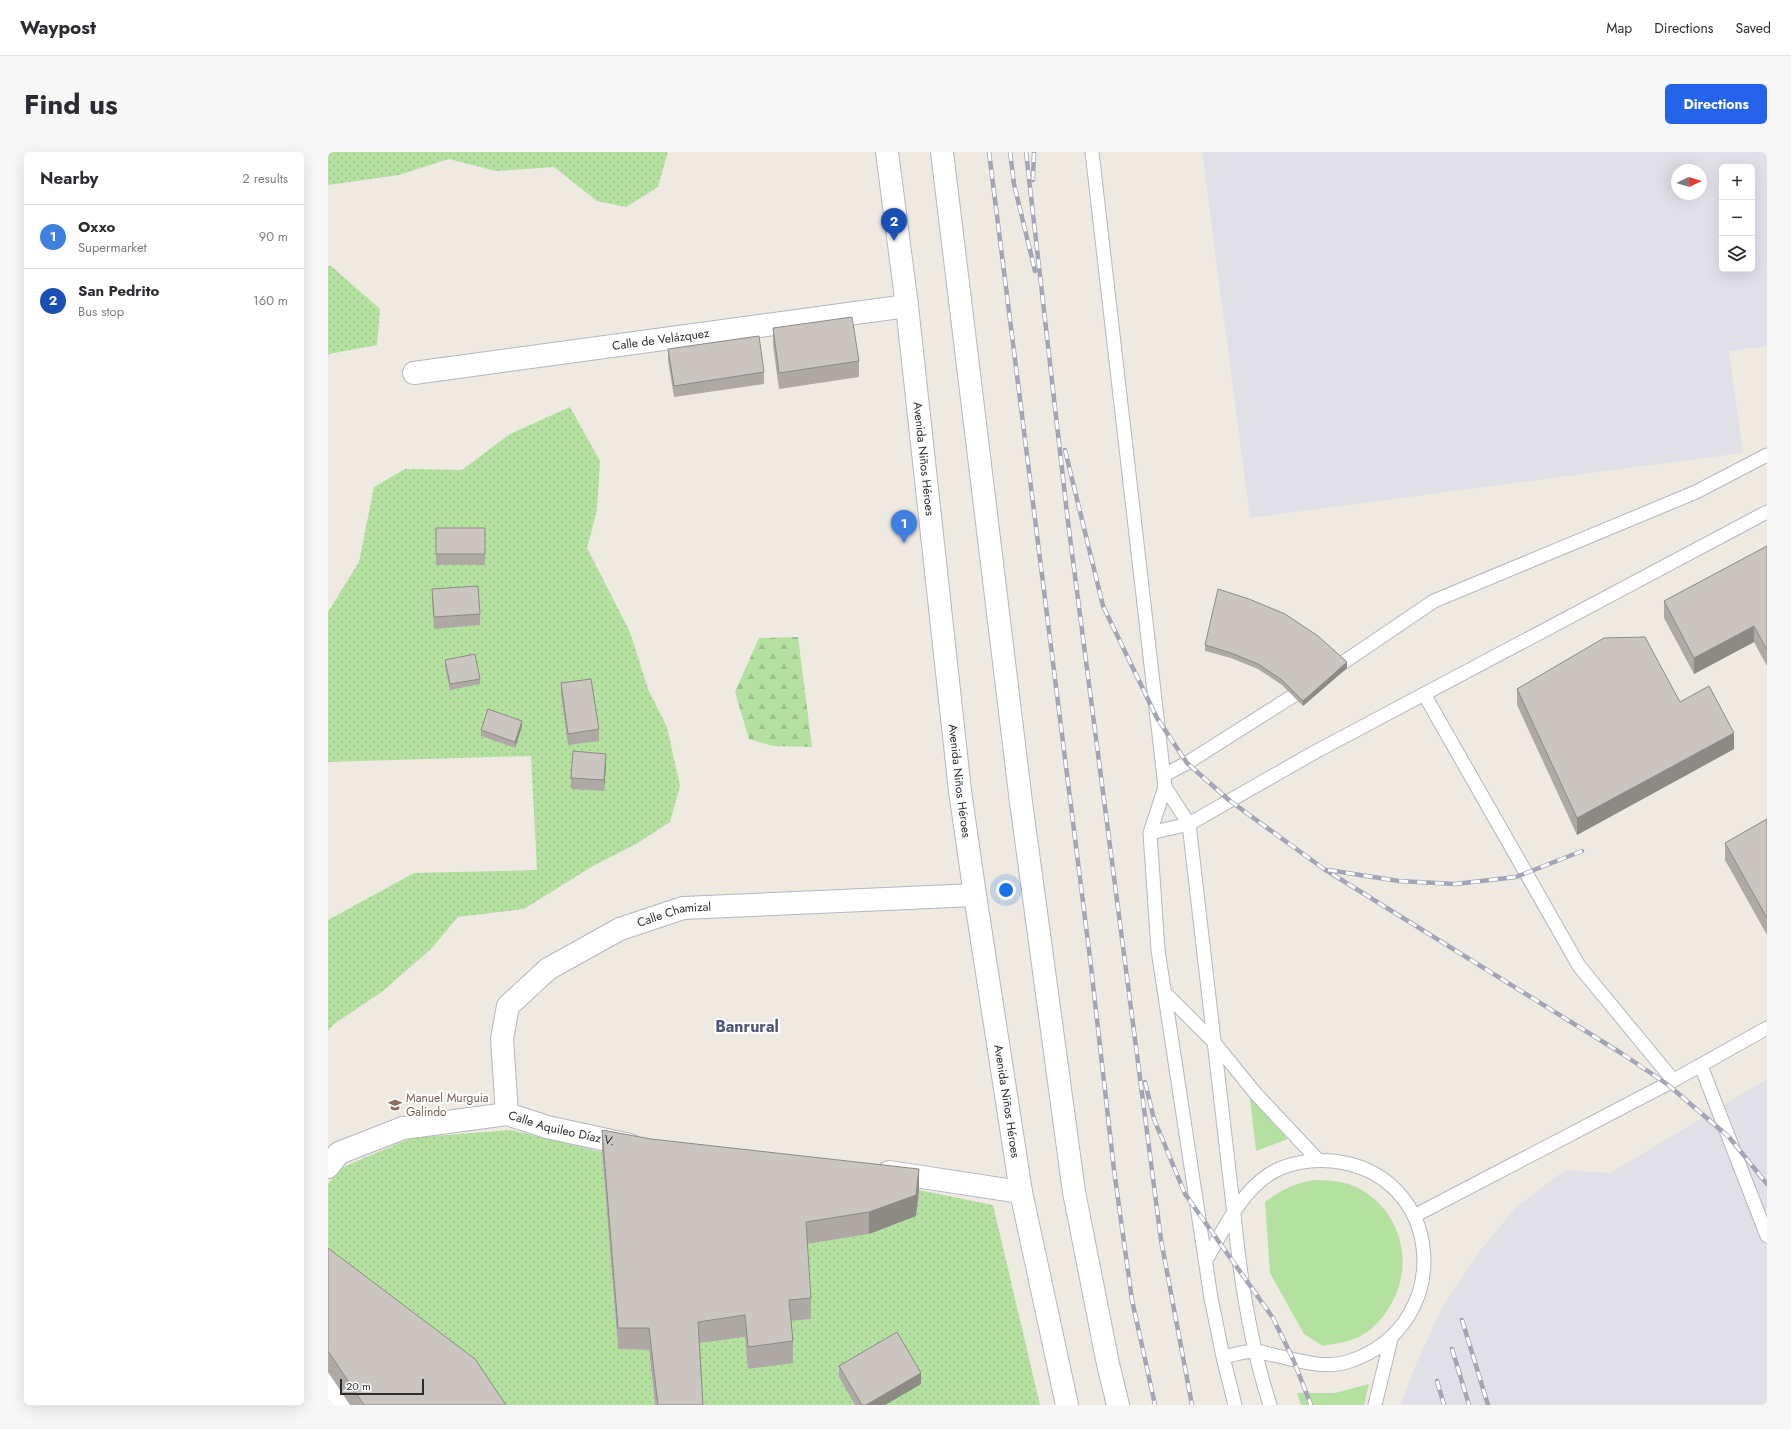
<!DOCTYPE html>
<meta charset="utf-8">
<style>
:root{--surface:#fff;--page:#f7f7f7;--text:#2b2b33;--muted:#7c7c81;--line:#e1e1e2;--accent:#2563eb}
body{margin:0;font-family:Jost,sans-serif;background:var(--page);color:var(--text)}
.controls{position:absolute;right:12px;top:12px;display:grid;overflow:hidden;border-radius:6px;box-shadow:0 4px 16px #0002}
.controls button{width:36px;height:36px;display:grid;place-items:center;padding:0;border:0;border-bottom:1px solid var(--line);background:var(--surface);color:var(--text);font:20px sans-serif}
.compass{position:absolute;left:1343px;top:12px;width:36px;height:36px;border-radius:50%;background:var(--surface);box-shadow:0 4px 16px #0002;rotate:86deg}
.scale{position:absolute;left:12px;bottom:10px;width:84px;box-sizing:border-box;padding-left:4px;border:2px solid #2d2d2d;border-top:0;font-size:11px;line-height:14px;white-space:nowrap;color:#2d2d2d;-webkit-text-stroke:3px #fff;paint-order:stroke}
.you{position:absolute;left:678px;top:738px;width:14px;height:14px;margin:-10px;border:3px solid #fff;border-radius:50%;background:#1a73e8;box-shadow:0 0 0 6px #1a73e833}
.badge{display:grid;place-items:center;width:26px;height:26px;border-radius:50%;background:var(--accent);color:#fff;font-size:13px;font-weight:700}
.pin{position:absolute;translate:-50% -33px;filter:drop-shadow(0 1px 2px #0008)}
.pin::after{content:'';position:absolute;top:21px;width:14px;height:12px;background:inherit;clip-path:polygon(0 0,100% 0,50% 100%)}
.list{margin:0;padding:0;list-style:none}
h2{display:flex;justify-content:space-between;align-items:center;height:52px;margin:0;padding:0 16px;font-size:17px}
h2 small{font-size:13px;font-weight:400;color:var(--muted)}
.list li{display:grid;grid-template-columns:26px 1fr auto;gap:12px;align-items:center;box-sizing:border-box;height:64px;padding:0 16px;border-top:1px solid var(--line)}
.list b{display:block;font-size:15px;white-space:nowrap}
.list p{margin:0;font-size:13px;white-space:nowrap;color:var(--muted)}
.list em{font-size:13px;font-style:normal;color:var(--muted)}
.icon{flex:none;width:22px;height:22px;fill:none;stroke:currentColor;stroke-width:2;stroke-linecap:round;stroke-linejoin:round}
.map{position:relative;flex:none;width:1439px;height:1253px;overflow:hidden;border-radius:6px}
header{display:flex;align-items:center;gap:24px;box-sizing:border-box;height:56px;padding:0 20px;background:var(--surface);border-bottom:1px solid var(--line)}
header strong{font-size:19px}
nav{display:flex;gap:22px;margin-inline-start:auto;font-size:14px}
.intro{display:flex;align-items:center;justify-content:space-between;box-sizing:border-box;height:96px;padding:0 24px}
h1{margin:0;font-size:28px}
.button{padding:10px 18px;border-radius:6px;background:var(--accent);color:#fff;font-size:14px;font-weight:700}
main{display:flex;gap:24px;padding:0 24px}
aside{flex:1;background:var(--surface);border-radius:6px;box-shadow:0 4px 16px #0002}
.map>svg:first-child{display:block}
.industrial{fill:#e2e0e7;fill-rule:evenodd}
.grass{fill:url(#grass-dots)}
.forest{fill:url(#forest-firs)}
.garden{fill:#b4e1a0}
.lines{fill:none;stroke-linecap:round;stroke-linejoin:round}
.lane-casing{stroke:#b4b6c0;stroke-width:15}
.street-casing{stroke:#b4b6c0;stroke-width:24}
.secondary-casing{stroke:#b4b6c0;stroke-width:24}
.lane{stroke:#fff;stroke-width:13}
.street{stroke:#fff;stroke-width:22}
.secondary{stroke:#fff;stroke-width:22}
.rail-casing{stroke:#a3a5b6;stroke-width:4.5}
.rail{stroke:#fff;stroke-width:3;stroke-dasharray:9;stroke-linecap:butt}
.wall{fill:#aea9a5}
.shaded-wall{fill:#8d8a86}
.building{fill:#cac5c0;stroke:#8d8a86}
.labels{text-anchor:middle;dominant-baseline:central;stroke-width:4;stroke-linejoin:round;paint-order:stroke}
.street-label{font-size:12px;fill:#2d2d2d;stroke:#fff}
.education-label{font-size:12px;fill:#785e54;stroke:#fff;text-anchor:start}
.district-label{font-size:16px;font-weight:bold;fill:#4f557c;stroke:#fff}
</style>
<header>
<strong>Waypost</strong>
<nav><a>Map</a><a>Directions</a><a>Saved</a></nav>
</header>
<div class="intro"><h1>Find us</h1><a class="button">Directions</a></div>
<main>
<aside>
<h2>Nearby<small>2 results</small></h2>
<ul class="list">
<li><span class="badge" style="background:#3f7fe0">1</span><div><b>Oxxo</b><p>Supermarket</p></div><em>90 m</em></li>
<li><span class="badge" style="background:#1a4fb4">2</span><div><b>San Pedrito</b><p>Bus stop</p></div><em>160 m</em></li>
</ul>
</aside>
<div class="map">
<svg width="1439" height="1253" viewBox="0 0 1439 1253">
<defs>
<pattern id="grass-dots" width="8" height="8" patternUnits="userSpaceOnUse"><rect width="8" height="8" fill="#b4e1a0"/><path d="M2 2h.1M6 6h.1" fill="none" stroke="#9bc18a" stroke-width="1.8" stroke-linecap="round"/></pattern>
<pattern id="forest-firs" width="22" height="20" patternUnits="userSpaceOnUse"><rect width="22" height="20" fill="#b4e1a0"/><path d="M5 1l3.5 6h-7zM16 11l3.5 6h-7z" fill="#9bc18a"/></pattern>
</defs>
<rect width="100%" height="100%" fill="#eee9e1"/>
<!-- industrial -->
<path class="industrial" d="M874,0H1439V194L1401,199L1415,301L922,366ZM1394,15H1424V117H1394ZM1349,18H1373V42H1349Z
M1439,927V1253H1072L1088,1212L1115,1154L1151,1100L1188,1055L1237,1018L1282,1021Z"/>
<!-- grass -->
<path class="grass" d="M0,0H340L330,35L298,55L269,49L226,15L168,19L121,7L71,23L0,33Z
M0,114H3L52,157L49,193L1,202L0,206Z
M242,255L272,309L269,358L259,396L302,480L320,537L339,575L352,634L342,670L308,692L265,714L196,757L130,765L103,797L55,839L6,872L0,879V768L86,721L209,718L203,604L0,610V460L31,410L46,335L77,317L134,318L182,282Z
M183,978L274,1000L290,1197L321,1198L327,1253H164L0,1117V1032L13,1016L83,986Z
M591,1038L665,1053L712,1253H374L370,1191L417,1185L421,1217L461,1169L483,1167L478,1092L541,1082L588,1064Z"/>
<!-- forest -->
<path class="forest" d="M470,485L484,595L445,594L421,587L407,540L431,486Z"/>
<!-- garden -->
<path class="garden" d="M922,946L960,987L928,999Z
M987,1028C999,1028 1010,1029 1021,1032C1063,1047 1085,1095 1070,1137C1064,1154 1052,1172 1036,1182C1024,1190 1009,1191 995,1194L976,1182L942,1121L937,1050C953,1038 967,1031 987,1028Z
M1041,1232L1036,1253H973L969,1241H1007Z"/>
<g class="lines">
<!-- lane casing -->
<g class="lane-casing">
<path id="lane" d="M764,0L837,635L822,681L830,798L883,1146L895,1205L907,1253
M1004,518L1106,449L1368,340L1439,303
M1096,542L1251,814L1345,928
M836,623L859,611L979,535
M837,635L861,672L906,1062C912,1126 922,1191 942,1253
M822,681L861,672L987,600L1439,360
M837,841L885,889L928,942L990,1008
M1373,914L1439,1084
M1086,1064L1339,932L1439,876
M878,1108C895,1079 911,1043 940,1023C958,1011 983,1007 1004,1009C1117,1020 1129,1173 1022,1209C996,1218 970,1208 945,1203C939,1202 933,1199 927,1199C917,1199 905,1203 895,1205
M1047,1253L1063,1187"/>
</g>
<!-- street casing -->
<g class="street-casing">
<g id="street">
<path id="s1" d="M86,221L579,154"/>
<path id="s2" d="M179,962L174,887L180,854L220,817L292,777L355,756L647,743"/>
<path id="s3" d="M0,1015L11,1001L75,976L179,962L219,975L302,993"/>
<path d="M561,1020L693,1040"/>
<path d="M0,1232L13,1253"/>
</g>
</g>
<!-- secondary casing -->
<g class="secondary-casing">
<g id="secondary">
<path id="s4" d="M559,0L579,154L632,639L647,743L693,1040L739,1253"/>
<path d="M614,0L693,650L746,1040L780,1212L790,1253"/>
</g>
</g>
<!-- lane -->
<use href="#lane" class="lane"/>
<!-- street -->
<use href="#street" class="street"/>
<!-- secondary -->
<use href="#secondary" class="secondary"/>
<!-- rail casing -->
<g class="rail-casing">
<path id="rail" d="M661,0L762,806L786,1018L804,1148L827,1253
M682,0L686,32L707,119
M698,0L740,370L833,1088L864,1253
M705,28L706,0
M737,298L775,454L829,566L859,611L902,649L996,717L1293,901L1339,932L1401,985L1439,1032
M1000,718L1071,729L1127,732L1188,725L1254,699
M817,930L826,967L857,1042L945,1166L965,1207L983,1253
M1134,1168L1160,1253
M1124,1197L1141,1253
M1109,1229L1116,1253"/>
</g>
<!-- rail -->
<use href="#rail" class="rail"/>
</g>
<!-- wall -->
<path class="wall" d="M445,176L531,209V225L451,237L445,193Z
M340,197L436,220V232L346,245L340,208Z
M108,376H157V413H108Z
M1439,394V514L1426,490L1366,522L1336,466V449Z
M104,437L152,462V473L106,477L104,448Z
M877,493L1019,516L975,554L954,533L930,517L903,506L877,499Z
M117,508L152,527V532L122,538L117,514Z
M233,531L271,577V589L240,593L233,542Z
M1189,537L1352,550L1406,597L1249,683L1189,553Z
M194,574L187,596L153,584V578Z
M278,613L276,639L243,637V626Z
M1439,667V783L1397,708V691Z
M274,978L591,1038L588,1064L541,1082L479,1092L483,1146V1167L463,1169L465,1189V1211L420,1217L417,1185L372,1191L375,1253H327L321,1198L290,1197L274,1000Z
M0,1096L178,1253H22L0,1220Z
M511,1214L593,1232L557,1253H527L511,1225Z"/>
<!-- shaded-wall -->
<path class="shaded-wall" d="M1426,474V490L1366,522V506Z
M1019,510V516L975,554V549Z
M194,569V574L187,596V590Z
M1406,581V597L1249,683V666Z
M278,602V613L276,639V628Z
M591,1017V1038L588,1064L541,1082V1060Z
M593,1221V1232L557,1253H538Z"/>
<!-- building -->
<path class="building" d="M524,165L531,209L451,221L445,176Z
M431,184L436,220L346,234L340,197Z
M108,376H157V402H108Z
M1439,394V498L1426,474L1366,506L1336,449Z
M150,434L152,462L106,465L104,437Z
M890,437L921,447L957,462L990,484L1019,510L975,549L954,528L930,512L903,501L877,493Z
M1317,485L1352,550L1381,534L1406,581L1249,666L1189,537L1276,486Z
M147,502L152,527L122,532L117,508Z
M263,527L271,577L240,582L233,531Z
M160,557L194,569L187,590L153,578Z
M245,599L278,602L276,628L243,626Z
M1439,667V766L1397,691Z
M274,978L323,987L591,1017L588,1043L541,1060L478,1070L483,1146L461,1148L465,1189L420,1195L417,1163L370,1170L375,1253H330L321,1176H290Z
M0,1096L147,1207L178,1253H36L0,1199Z
M569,1180L593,1221L538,1253H534L511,1214Z"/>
<!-- icons -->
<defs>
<g id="school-bare" transform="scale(1.08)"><path d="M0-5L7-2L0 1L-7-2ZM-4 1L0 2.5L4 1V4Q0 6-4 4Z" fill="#8d6e63" stroke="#fff" stroke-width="2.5" paint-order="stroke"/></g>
</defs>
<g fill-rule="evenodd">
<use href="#school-bare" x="67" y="953"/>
</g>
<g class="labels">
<!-- street labels -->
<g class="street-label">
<text stroke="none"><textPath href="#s1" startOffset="249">Calle de Velázquez</textPath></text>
<text stroke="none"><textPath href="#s4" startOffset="309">Avenida Niños Héroes</textPath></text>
<text stroke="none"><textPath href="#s4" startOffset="633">Avenida Niños Héroes</textPath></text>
<text stroke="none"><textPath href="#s2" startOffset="302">Calle Chamizal</textPath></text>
<text stroke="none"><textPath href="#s4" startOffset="957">Avenida Niños Héroes</textPath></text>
<text stroke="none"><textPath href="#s3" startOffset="248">Calle Aquileo Díaz V.</textPath></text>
</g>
<!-- education labels -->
<g class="education-label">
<text x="78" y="946">Manuel Murguia<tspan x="78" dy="14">Galindo</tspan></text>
</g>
<!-- district labels -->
<g class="district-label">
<text x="419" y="874">Banrural</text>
</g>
</g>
</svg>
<div class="controls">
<button>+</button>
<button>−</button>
<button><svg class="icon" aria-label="layers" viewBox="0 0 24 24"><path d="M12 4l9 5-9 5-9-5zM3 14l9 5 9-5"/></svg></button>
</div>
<svg class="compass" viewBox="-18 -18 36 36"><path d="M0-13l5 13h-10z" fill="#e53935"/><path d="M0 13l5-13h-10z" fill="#7c7c81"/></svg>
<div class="scale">20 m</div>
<div class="you"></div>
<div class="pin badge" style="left:576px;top:391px;background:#3f7fe0">1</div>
<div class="pin badge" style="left:566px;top:89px;background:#1a4fb4">2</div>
</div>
</main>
